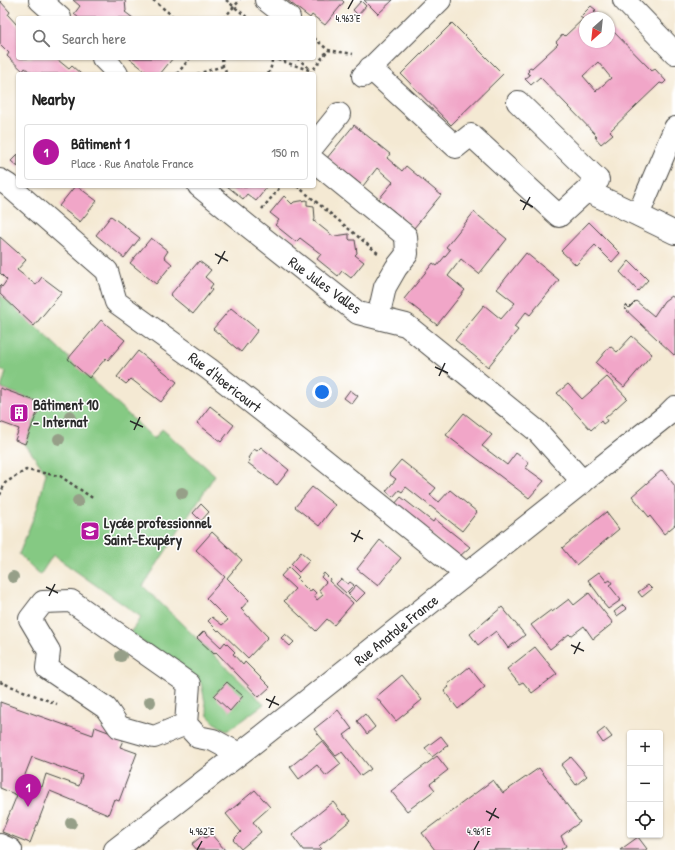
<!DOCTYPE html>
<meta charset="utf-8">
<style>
:root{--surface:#fff;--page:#f6f6f6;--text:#222;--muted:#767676;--line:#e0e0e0;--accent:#b5179e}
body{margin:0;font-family:"Patrick Hand",sans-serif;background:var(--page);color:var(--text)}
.controls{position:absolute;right:12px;bottom:12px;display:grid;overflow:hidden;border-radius:4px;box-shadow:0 1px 3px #0004}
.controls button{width:36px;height:36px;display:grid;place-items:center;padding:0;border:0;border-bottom:1px solid var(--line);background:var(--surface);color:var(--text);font:20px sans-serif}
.compass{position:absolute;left:579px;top:12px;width:36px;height:36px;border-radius:50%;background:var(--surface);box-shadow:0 1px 3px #0004;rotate:207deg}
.you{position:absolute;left:322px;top:392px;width:14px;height:14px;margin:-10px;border:3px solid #fff;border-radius:50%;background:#1a73e8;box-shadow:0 0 0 6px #1a73e833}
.badge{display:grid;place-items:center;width:26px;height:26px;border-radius:50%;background:var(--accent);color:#fff;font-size:13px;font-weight:700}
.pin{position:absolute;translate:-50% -33px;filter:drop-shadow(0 1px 2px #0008)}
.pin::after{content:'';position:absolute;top:21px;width:14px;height:12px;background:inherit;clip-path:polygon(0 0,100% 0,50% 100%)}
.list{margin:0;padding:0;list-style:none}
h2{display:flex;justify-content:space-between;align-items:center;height:52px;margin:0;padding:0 16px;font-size:17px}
h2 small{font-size:13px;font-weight:400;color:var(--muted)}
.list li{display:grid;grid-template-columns:26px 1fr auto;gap:12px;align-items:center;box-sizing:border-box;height:56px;margin:0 8px 8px;padding:0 8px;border:1px solid var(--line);border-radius:4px}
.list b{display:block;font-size:15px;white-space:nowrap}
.list p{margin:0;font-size:13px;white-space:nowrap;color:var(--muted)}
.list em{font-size:13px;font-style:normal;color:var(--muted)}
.icon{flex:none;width:22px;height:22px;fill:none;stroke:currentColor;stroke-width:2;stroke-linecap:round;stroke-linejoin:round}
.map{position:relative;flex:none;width:675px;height:850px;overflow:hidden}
.search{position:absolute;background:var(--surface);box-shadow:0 1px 3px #0004;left:16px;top:16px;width:300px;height:44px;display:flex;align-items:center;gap:10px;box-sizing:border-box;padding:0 14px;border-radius:4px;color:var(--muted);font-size:15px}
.panel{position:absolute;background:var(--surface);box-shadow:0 1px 3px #0004;left:16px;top:72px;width:300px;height:116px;border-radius:4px}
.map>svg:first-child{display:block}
.green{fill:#85c983;stroke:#587a57}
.building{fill:#f1a6c8;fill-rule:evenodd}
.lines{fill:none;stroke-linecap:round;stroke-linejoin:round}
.minor-casing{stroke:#494844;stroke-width:24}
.path{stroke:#494844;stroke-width:2.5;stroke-dasharray:3 3;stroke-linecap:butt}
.minor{stroke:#fff;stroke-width:22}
.tree{fill:#969f88}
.ticks{fill:none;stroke:#2b2b2b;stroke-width:1.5}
.labels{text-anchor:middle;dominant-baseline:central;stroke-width:3;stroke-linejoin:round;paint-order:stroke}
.street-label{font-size:15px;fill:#2b2b2b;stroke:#fff}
.poi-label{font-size:15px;font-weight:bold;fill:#2b2b2b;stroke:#fff;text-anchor:start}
.ticks-label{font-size:10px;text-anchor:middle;fill:#2b2b2b;stroke:#fff;stroke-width:3;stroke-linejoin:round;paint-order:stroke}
</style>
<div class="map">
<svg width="675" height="850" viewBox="0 0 675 850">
<rect width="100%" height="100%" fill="#fff"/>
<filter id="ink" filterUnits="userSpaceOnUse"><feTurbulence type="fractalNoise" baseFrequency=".025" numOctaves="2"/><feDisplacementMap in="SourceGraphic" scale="8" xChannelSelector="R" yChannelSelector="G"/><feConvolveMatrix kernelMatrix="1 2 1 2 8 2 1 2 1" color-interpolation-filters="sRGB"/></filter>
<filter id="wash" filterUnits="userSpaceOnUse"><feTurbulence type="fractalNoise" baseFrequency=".012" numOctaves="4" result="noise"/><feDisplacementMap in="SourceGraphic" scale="16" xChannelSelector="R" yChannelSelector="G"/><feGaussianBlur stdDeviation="0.9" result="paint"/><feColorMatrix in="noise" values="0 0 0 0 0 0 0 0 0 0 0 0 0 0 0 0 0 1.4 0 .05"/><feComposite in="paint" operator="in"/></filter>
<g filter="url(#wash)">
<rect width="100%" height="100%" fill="#f4e9d3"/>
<!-- green -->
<path class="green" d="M0,292L154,439L162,429L215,475L143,586L264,704L227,731L216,724L208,716L201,683L130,633L141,617L53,555L40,575L19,554L38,506L46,473L25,444L40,403L1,388L6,372L0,370Z"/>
<g id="blocks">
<!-- building -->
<path class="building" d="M73,0H125L126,11L125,12L133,18H79L74,14L80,6Z
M287,0H342L344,2L325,25L312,15L310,18Z
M364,0H393L378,14Z
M0,1L10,12L8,15L18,26V58H59L58,60L69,69L72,66L81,74H33L25,68L23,71L7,56L9,53L0,44Z
M361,1L366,6L358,15L353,10Z
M591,6L596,10L594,12L600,18H585V42H609V27L652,71L655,69L666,81L663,84L660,83L610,131L613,134L601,144L595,137L597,136L540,77L531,85L525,79L530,75L527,73L529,71L528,70L530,67L532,68L558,44L556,42L563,34L565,36L583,19L580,17ZM598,62L611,78L596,91L583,76Z
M452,23L503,74L451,125L401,74Z
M129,58H173L160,74H149Z
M354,125L390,154L387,158L402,171L406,166L441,195L414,228L379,199L393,182L377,168L363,186L327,158Z
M18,154V167L11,161Z
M75,186H77L97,201L80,222L59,206Z
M227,186H268L256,201L247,194L243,199Z
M284,196L292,204L294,202L307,200V205L314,206L315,219L314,221L334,237L335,236L349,234V239L350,240H355L357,253L355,255L364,262L351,278L342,271L338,276L317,259L321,254L300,238L296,242L275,225L279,220L270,213Z
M474,212L507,239L479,274L461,259L448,276L465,290L437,325L404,299L433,263L437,266L450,250L446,247Z
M111,216L140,238L124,258L96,235Z
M589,222L620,253L612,262L595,245L576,265L561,251Z
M0,237L26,260L17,270L36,285L42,277L62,292L34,326L0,294V285L2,287L7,280L0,273Z
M151,238L168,251L164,257L172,264L156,284L130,263Z
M526,253L559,280L530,315L526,312L514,327L518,330L488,367L455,340L484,305L501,319L515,303L497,289Z
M199,261L211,270L205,277L213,284L210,288L212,290L193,314L170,295Z
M629,261L648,280L638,291L620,272Z
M671,296L675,298V354L674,355L624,308L626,305L629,308L636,301L654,316L664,301Z
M231,308L258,330L241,352L213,329Z
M101,320L125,340L108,360L106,358L89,378L68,359Z
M632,336L652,354L624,387L596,363L610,346L617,352Z
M138,351L177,382L161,402L131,379L126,384L117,377Z
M607,377L627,398L605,418L607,421L603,424L601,421L591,430L557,393L568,384L582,399Z
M0,388L41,403L25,444L15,440L19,429L0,422Z
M350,390L358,396L352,404L344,398Z
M210,406L234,425L221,442L197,423Z
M464,413L492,435L482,446L507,465L516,453L529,463L526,468L544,481L529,498L446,435Z
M261,447L289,470L277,485L248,463L250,460L248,458L254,449L257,451Z
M401,460L436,488L430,495L439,502L450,490L477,512L462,531L406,487L402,492L399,490L393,497L386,491L396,479L389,474Z
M662,470L675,486V525L664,534L650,516L649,517L632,496Z
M312,487L335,505L319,526L295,507Z
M401,497L433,522L435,519L470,547L459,557L394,505Z
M201,504L209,512L201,521L193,513Z
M606,512L619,529L576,565L562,548Z
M212,532L242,560L227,578L249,600L241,609L268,637L248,658L219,630L218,631L208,621L212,617L222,625L228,620L206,598L225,577L196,550Z
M380,540L401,558L378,586L357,569Z
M301,552L310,560L299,572L291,564Z
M289,567L299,577L297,579L310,592L312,589L316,593L314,596L317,600L323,595L319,590L326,582L321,577L324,573L330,579L329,581L353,603L334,625L327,619L316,631L284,601L295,589L281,576Z
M599,572L607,582L610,580L612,583L609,585L621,600L608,609L603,603L604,602L588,580Z
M341,579L348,584L350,582L354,585L346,593L336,584Z
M356,585L365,593L356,602L348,594Z
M648,585L652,589L642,597L638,592Z
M589,593L613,623L593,639L584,626L571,636L569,634L550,649L531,625L551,610L552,612L569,599L574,605Z
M623,605L627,609L617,616L614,612Z
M502,607L525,635L508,648L496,631L478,645L470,634Z
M204,631L221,647L225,642L235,652L233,654L243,665L245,662L270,687L259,697L216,652L214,654L197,638Z
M285,634L294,642L290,646L281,638Z
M535,647L557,674L532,693L523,682L519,684L507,669Z
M469,667L485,687L458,709L444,691L449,687L447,685Z
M402,675L422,700L396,721L376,697Z
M227,682L243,696L230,711L214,696Z
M0,702L93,735L95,727L124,738L120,747L137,753L119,801L114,799L108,815L50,791L30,843L2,832L17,795L0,788ZM32,757L82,775L79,786L46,774L42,787L23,780Z
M338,710L352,729L344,735L371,769L361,776L342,752L336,756L314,729Z
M365,714L375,727L367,734L357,721Z
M605,728L612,737L603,743L597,734Z
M441,736L448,745L432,757L425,748Z
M322,741L341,764L326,776L317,765L299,779L290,767Z
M437,756L448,770L430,784L435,790L407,811L391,791Z
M571,757L587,776L576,785L561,765Z
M539,768L580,822L561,836L566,846L561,849L562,850H435L422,833L493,780L503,793Z
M255,790L270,807L253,822L261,832L241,849L233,840L241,832L226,814Z
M333,802L344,815L346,814L351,820L319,846L321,848L319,850H303L292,835Z
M211,834L225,850H197L192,844L203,835L205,838Z
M638,837L647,849L645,850H620Z"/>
</g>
</g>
<g filter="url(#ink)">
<use href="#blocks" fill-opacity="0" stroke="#494844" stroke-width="1"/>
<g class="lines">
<!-- minor casing -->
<g class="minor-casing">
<path id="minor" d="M40,0L60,18
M266,0L289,18
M624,0L675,53
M103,58L110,65L117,74
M370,68L456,147L471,135L559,216L598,180L518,102
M363,76L440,0
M675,128L638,215L675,233
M314,145L339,114
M314,161L406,236L407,254L396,268L385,287L378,318
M0,180L8,185L107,271L116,302L209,369L317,454L466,574
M199,186L248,226L358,313L406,325L537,431L583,482
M587,191L638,215
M186,724L154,737L119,727L106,708L47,668L49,651L30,619L43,602L71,601L189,684L186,724L198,737L213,740L239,754
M0,845L11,850
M115,850L260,738L667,415L675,407"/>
</g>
<!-- path -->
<path class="path" d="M153,0L174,17L178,18
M226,0L248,18
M224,18L240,0
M314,38L328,50
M222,58L223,66L227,74
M272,58L312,71
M297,58L310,69
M177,74L190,58
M197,74L223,66
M268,74C271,69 272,64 272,58
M310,74L328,50L353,54
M297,186L379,254
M262,209L281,186
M0,495L5,483L26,470L60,476L94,499
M0,682L57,704"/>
<!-- minor -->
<use href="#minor" class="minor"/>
</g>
<!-- trees -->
<g class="tree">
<circle cx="70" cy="416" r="6"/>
<circle cx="59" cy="439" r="6"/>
<circle cx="182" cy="493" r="6"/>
<circle cx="78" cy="501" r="6"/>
<circle cx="13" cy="577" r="6"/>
<circle cx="121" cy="656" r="6"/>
<circle cx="150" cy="702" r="6"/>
<circle cx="71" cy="823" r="6"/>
</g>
</g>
<!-- ticks -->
<path class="ticks" d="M348,9L353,0M520,200L533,207M523,210L530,197M215,254L228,261M218,264L225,251M435,367L448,373M439,376L445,363M130,421L143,427M134,430L140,417M351,533L363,539M354,542L360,530M46,587L58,593M49,596L55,584M571,645L584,651M574,654L580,642M266,699L279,705M269,708L275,696M486,811L499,818M489,821L496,808M197,850L202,841M474,850L479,841"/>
<!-- icons -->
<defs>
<g id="building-square" transform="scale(1)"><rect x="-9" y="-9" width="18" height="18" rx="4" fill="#b5179e" stroke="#fff"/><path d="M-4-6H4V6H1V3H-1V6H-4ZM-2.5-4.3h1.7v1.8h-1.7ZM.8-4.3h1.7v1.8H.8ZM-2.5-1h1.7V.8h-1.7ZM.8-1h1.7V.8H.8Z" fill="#fff"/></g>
<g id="school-square" transform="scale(1)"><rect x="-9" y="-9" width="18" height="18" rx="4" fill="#b5179e" stroke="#fff"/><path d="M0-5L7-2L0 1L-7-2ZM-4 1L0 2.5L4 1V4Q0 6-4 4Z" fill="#fff"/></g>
</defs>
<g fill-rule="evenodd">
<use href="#building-square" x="19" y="413"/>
<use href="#school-square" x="90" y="531"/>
</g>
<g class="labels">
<!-- street labels -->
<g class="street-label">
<text transform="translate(325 285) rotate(36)">Rue Jules Valles</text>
<text transform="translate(225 382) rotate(38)">Rue d'Hoericourt</text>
<text transform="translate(396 630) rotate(-39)">Rue Anatole France</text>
</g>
<!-- poi labels -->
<g class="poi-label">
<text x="33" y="404">Bâtiment 10<tspan x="33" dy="17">- Internat</tspan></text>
<text x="104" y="522">Lycée professionnel<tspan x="104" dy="17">Saint-Exupéry</tspan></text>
</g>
</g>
<g class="ticks-label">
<text x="348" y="22">4.963°E</text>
<text x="202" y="835">4.962°E</text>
<text x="479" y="835">4.961°E</text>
</g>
</svg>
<div class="controls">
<button>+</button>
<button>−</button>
<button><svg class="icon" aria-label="locate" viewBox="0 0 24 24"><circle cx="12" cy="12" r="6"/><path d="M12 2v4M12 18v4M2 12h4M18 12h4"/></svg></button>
</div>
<svg class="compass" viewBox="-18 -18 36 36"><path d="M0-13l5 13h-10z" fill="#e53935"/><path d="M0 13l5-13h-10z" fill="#767676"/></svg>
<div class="you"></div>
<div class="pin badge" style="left:28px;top:807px">1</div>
<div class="search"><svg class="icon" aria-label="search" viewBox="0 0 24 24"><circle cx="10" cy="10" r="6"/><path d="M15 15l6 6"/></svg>Search here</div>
<section class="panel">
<h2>Nearby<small></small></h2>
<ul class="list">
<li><span class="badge">1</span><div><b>Bâtiment 1</b><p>Place · Rue Anatole France</p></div><em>150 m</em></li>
</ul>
</section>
</div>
